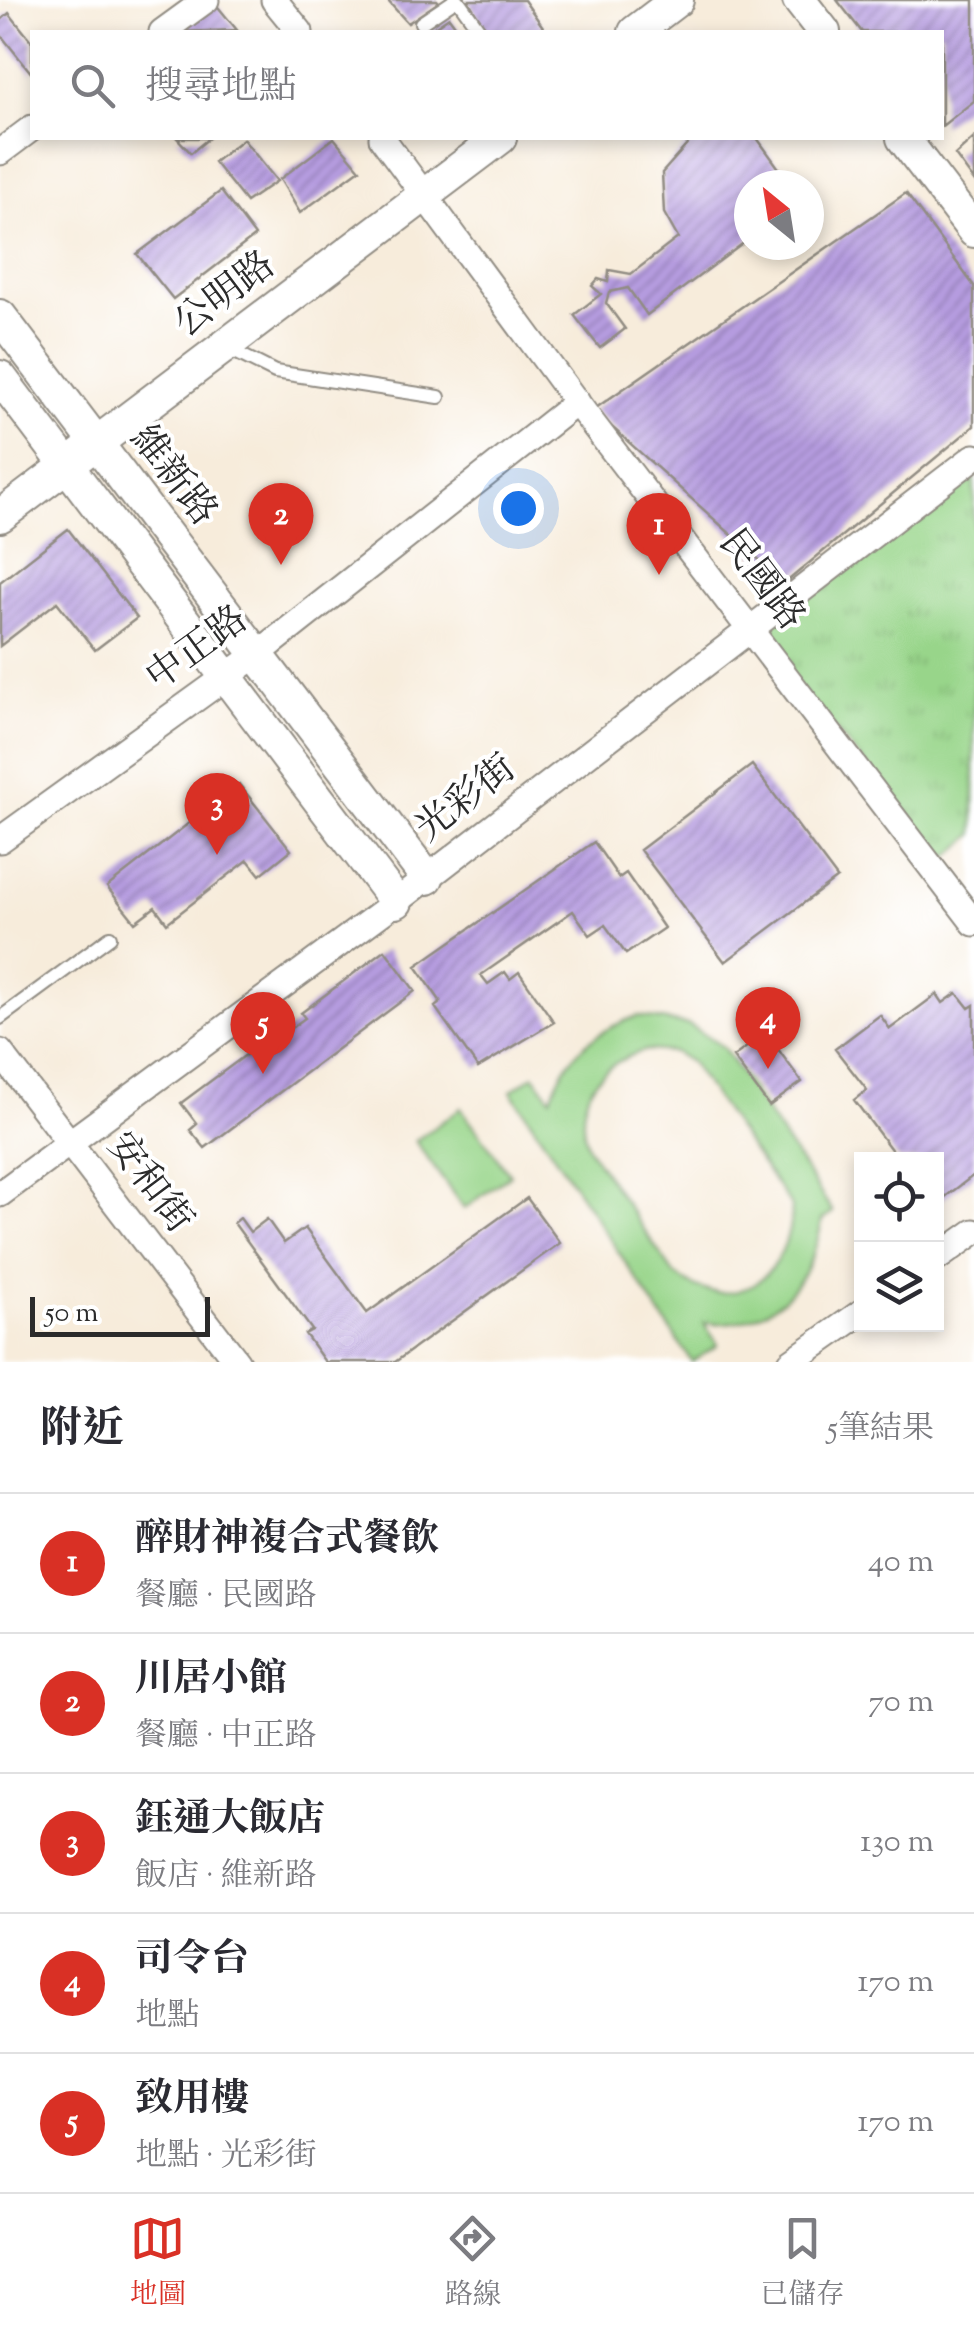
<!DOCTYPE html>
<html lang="zh-TW">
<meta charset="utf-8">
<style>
:root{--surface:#fff;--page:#f2f2f3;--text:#2b2b33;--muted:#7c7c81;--line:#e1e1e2;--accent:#d93025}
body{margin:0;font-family:"Sorts Mill Goudy","Noto Serif TC",serif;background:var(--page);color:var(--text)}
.controls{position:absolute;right:30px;bottom:30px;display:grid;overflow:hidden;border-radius:0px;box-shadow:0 5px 15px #0003}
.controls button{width:90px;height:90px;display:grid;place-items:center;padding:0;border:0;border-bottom:2px solid var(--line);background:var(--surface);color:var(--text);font:50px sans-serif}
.compass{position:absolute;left:734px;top:170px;width:90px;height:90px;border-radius:50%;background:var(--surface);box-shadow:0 5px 15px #0003;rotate:330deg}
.scale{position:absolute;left:30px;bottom:25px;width:180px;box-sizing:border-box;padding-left:10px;border:5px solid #2b2b2b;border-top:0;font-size:28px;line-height:35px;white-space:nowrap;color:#2b2b2b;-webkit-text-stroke:8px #fff;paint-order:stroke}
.you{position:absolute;left:518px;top:508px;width:35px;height:35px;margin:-25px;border:8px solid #fff;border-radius:50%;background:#1a73e8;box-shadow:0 0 0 15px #1a73e833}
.badge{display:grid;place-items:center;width:65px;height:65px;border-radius:50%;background:var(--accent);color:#fff;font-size:32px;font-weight:700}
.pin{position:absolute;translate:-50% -82px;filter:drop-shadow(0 2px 5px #0008)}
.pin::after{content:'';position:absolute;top:52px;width:35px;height:30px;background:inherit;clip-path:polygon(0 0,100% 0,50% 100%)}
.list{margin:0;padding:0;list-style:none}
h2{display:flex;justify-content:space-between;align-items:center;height:130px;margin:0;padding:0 40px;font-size:42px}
h2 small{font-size:32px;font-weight:400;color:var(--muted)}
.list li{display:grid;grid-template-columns:65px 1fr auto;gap:30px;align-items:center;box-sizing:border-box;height:140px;padding:0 40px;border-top:2px solid var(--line)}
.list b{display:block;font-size:38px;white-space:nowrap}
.list p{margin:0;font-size:32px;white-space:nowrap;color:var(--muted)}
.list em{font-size:32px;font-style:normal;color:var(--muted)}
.icon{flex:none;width:55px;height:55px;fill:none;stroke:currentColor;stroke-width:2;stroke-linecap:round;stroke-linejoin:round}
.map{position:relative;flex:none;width:974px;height:1362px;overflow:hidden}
.search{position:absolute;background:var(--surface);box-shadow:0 5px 15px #0003;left:30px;right:30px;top:30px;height:110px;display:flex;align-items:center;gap:25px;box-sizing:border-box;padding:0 35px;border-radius:0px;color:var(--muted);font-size:38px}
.sheet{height:830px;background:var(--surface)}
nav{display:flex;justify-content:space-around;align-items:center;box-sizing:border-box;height:140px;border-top:2px solid var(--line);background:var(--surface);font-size:28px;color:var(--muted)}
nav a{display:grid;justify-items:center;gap:5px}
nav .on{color:var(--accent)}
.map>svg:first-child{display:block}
.grass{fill:url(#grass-tufts);stroke:#62805a;stroke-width:2.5}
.park{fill:#98d58a;stroke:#62805a;stroke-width:2.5;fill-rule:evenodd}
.building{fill:url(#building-hatch)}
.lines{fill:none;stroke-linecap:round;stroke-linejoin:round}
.service-casing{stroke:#918c83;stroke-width:16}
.minor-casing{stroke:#918c83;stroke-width:29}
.tertiary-casing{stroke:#918c83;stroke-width:36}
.service{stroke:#fff;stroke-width:12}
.minor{stroke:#fff;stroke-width:25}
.tertiary{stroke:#fff;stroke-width:32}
.labels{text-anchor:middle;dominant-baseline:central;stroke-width:8;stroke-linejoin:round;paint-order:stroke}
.street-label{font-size:38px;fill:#2b2b2b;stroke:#fff}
</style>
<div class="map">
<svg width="974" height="1362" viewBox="0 0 974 1362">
<defs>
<pattern id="grass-tufts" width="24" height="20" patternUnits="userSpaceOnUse" patternTransform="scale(2.5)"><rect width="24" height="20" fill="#98d58a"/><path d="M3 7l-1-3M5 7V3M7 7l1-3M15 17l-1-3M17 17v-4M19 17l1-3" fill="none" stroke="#83b777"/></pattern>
<pattern id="building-hatch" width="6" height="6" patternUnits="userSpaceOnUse" patternTransform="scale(2.5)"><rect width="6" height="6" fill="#b69ce0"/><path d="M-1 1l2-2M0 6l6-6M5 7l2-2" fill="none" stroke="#947fb6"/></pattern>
</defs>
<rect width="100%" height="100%" fill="#fff"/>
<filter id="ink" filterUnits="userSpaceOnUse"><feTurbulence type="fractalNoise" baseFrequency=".01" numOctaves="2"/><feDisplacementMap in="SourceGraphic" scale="20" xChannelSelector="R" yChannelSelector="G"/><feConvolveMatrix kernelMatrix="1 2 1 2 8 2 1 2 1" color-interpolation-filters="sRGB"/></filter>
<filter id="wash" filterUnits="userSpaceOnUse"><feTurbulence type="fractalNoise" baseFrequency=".0048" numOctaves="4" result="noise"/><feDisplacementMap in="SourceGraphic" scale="40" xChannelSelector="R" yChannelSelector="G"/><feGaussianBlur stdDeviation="2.25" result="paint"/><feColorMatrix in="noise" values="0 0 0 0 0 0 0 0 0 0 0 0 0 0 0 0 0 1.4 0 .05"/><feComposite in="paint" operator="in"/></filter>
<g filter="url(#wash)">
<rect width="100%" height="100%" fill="#f7ecdb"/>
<!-- grass -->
<path class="grass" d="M974,479V835L946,859L749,629Z"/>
<!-- park -->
<path class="park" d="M638,1016L689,1025L723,1047L833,1212L822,1220C811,1284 773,1328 704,1323L718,1345L692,1362L511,1091L534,1075L551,1098C566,1054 594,1031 638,1016ZM647,1050L674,1052L690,1062L792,1207C789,1275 736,1320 674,1274L588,1148C571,1098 599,1063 647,1050Z
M461,1108L510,1175L464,1209L415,1141Z"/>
<g id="blocks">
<!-- building -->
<path class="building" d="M387,0H437L439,2L408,23Z
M468,0H524L543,27L536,32H487Z
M837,0H974V101L942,126V32H862Z
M214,2L237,30L176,32Z
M9,13L32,42V74L0,34V21Z
M449,17L460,32H427Z
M177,138H209L191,153Z
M334,138L360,169L300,213L280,179Z
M693,138H757L791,185H749V239L647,315L628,288L609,292L606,303L625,329L600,348L574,315L601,294L592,286L598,279L608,282L609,270L631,274L678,238L664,213L662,173Z
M974,138V181L955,155Z
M243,139L277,181L246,202L214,162Z
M221,191L255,236L173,299L137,254Z
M906,193L974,286V426L785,583L593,410Z
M68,529L137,618L95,650L57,602L0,646V582Z
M752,765L837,878L725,962L640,850Z
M239,784L291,850L260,875L248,860L167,923L155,907L135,922L107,887Z
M594,842L619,878L626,873L664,928L626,954L605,925L590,935L573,911L481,975L488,984L505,972L510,979L519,972L554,1022L478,1068L435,1007L441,1002L416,966Z
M385,950L415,991L205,1148L190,1130L197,1124L181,1103L266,1040L269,1044L305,1018L301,1013Z
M957,993L969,1008L974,1005V1175L936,1204V1160H899L854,1100L867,1090L835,1049L880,1015L890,1029L937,994L943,1003Z
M766,1033L802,1082L769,1106L733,1057Z
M527,1198L560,1243L395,1362H325L305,1334L312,1330L234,1223L240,1218L250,1232L267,1219L284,1243L305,1228L367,1313Z"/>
</g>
</g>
<g filter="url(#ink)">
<use href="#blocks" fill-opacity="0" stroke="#918c83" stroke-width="2.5"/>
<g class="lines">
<!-- service casing -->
<g class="service-casing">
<path id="service" d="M458,0L481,32
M421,23L455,0
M227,348L275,372L439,397
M0,1018L110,937"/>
</g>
<!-- minor casing -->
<g class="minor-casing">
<path id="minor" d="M274,0L300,32
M162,32L206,0
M382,138L586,415L974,923
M0,152L32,128
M0,840L259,653L577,402
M0,1052L237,1362
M0,1194L396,902L974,457
M936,1259L974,1232
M791,1362L862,1312"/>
</g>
<!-- tertiary casing -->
<g class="tertiary-casing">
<path id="tertiary" d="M799,0L824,32
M635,32L677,0
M903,138L974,231
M0,316L427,878
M0,377L396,902
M0,516L500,138"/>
</g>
<!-- service -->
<use href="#service" class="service"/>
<!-- minor -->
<use href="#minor" class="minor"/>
<!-- tertiary -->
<use href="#tertiary" class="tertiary"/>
</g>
</g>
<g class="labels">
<!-- street labels -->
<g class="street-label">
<text transform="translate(226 296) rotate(-37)">公明路</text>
<text transform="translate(172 477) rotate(52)">維新路</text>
<text transform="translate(760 581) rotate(53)">民國路</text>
<text transform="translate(198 650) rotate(-36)">中正路</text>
<text transform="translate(467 800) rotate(-38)">光彩街</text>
<text transform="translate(148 1184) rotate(53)">安和街</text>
</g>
</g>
</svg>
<div class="controls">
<button><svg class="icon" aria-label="locate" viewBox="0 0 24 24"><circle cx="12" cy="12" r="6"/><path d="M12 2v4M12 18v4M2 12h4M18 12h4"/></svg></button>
<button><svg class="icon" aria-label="layers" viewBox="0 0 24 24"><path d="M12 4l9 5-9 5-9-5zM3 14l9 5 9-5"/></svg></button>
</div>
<svg class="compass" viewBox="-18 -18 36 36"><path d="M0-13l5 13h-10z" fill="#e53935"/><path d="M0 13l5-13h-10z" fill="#7c7c81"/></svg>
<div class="scale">50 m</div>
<div class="you"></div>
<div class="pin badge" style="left:659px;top:575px">1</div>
<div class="pin badge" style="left:281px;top:565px">2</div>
<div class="pin badge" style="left:217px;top:855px">3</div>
<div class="pin badge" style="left:768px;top:1069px">4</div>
<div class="pin badge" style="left:263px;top:1074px">5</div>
<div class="search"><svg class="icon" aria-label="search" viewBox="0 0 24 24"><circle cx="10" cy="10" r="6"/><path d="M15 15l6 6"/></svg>搜尋地點</div>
</div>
<section class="sheet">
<h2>附近<small>5筆結果</small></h2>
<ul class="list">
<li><span class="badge">1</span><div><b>醉財神複合式餐飲</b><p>餐廳 · 民國路</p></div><em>40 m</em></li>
<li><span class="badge">2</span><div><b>川居小館</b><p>餐廳 · 中正路</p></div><em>70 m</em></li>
<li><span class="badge">3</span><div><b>鈺通大飯店</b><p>飯店 · 維新路</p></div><em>130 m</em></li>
<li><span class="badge">4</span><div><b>司令台</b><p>地點</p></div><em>170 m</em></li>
<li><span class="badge">5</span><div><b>致用樓</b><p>地點 · 光彩街</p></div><em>170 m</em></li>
</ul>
</section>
<nav>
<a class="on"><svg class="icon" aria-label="map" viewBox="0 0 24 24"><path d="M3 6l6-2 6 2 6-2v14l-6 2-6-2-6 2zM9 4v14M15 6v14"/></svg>地圖</a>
<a><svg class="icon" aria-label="directions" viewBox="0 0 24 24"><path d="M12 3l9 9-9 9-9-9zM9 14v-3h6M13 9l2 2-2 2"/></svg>路線</a>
<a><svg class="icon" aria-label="saved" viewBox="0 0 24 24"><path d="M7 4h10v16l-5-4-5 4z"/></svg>已儲存</a>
</nav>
